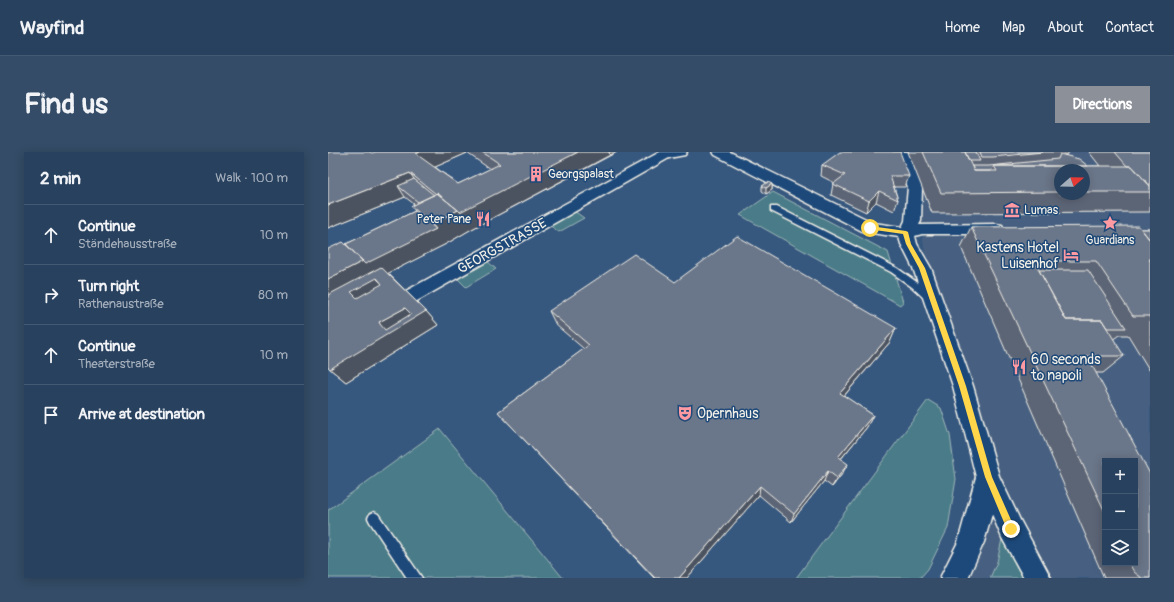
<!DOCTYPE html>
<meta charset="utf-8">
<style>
:root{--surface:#28415e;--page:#344c67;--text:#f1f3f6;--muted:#a5afbc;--line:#445a73;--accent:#8c9099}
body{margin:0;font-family:Pangolin,sans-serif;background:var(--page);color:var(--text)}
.controls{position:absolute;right:12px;bottom:12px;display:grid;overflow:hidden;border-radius:0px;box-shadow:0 2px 10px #0003}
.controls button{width:36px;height:36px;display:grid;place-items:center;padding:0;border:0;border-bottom:1px solid var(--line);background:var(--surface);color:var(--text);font:20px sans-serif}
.compass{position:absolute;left:726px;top:12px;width:36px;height:36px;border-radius:50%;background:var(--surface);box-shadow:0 2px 10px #0003;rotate:70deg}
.stop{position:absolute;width:12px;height:12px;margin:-9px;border:3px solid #ffd54a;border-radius:50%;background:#fff}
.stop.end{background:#ffd54a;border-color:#fff;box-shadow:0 1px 4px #0008}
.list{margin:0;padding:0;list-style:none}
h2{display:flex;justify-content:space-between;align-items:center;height:52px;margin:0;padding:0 16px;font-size:17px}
h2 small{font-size:13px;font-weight:400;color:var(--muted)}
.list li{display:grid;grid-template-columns:26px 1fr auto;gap:12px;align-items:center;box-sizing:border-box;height:60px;padding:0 16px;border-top:1px solid var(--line)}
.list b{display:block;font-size:15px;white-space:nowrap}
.list p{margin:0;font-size:13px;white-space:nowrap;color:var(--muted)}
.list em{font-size:13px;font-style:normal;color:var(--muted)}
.icon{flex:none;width:22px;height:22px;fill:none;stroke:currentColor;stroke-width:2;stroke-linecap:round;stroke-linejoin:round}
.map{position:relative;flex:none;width:822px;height:426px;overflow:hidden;border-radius:0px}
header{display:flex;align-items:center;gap:24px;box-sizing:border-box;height:56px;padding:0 20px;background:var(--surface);border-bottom:1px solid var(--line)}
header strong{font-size:19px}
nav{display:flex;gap:22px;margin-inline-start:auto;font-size:14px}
.intro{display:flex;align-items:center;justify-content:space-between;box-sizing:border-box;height:96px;padding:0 24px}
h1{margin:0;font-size:28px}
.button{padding:10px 18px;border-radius:0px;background:var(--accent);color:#fff;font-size:14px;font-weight:700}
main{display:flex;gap:24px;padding:0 24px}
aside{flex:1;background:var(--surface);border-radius:0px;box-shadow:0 2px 10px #0003}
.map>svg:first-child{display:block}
.built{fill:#466081;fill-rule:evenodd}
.green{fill:#4a7c88;stroke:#9fb6b8}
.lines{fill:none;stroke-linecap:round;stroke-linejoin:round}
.lane-casing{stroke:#f4f1e8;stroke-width:3}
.street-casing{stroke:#f4f1e8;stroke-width:3}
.lane{fill:#1f4a7a;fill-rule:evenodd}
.street{fill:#1f4a7a;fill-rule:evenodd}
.wall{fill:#5c6576;stroke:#f4f1e8;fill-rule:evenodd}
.shaded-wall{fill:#4b5360;stroke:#f4f1e8}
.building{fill:#6b7689;stroke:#f4f1e8;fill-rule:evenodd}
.route{fill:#ffd54a}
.labels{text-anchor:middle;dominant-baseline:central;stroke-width:3;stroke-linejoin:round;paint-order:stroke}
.far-poi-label{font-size:12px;fill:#f4f1e8;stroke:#1f4a7a;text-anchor:start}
.street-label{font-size:14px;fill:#f4f1e8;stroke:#1f4a7a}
.poi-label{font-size:14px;fill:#f4f1e8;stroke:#1f4a7a;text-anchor:start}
</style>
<header>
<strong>Wayfind</strong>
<nav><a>Home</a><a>Map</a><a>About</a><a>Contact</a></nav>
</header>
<div class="intro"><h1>Find us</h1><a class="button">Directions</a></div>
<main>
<aside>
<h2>2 min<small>Walk · 100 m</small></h2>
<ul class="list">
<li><svg class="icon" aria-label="ahead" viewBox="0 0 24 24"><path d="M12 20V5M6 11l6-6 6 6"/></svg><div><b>Continue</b><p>Ständehausstraße</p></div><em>10 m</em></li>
<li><svg class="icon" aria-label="right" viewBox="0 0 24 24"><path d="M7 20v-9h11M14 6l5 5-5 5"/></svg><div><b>Turn right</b><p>Rathenaustraße</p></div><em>80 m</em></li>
<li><svg class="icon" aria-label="ahead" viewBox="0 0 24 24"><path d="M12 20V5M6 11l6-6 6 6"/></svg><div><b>Continue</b><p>Theaterstraße</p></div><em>10 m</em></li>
<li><svg class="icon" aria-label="arrive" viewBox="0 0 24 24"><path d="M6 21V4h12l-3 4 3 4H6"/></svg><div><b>Arrive at destination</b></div></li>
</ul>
</aside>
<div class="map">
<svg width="822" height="426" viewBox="0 0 822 426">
<rect width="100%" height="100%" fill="#36577e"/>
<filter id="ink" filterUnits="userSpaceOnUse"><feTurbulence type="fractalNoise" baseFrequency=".025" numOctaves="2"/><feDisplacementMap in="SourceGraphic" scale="8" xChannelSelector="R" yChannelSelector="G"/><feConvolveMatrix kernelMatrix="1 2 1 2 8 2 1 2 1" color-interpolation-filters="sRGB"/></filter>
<g filter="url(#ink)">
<!-- built -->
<path class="built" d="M565,0H822V426H625L660,325L605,154L587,35H577ZM732,18H756V42H732ZM777,309H807V411H777Z"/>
<!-- green -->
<path class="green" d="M445,40L560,100L575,150L572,153L412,63Z
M246,59L256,66L231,80L221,73Z
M158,108L168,117L138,135L128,125Z
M600,248L613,256L622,283L628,327L620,376L600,417L592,426H468Z
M112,277L235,426H0V358Z
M674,387H676L697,426H662L669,410Z"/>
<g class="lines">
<!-- lane casing -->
<g class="lane-casing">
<path id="lane" d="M443,55H449L569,116L590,131L604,144L605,146L604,148H598L584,135L563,120L443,59Z
M46,360L50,362L94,426H79L42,370L40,366L42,362Z"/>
</g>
<!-- street casing -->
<g class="street-casing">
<path id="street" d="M332,0H359L357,3L341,6L66,162L60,164L54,162L51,157L54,152Z
M385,0H402L546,71L574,75L577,69L580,35L566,0H580L594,35L593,69L591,73L668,72L674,73L676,77L674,81L668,82H594L587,84L589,92L603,116L645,234L671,324L692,368L723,426H696L674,386L664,362L656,390L640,426H612L630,390L648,325L625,234L585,116L573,92L571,85L536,80L387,3Z"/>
</g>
<!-- lane -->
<use href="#lane" class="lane"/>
<!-- street -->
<use href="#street" class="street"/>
</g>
<!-- wall -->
<path class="wall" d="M48,0H289L142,78L118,92L60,121L98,159L110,173L18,230L2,217L18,92L87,59L83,54L86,52L77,45L0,76ZM139,1L162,17L130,32L107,15Z
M580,0H741L739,3L736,2V3L760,14H772L761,0H822V60L604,61ZM732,18H756V42H732Z
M494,13L581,24L577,35H566L570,48L566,59L548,50L538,60L503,43L505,32L507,31L493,24Z
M444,32V38L438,42L434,39V34Z
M643,75L822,77V219L800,183H791L787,186L785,187L796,204L775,221H768L822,426H776L633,95ZM777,309L807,411H777Z
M347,130L568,176L562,190L516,244L545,263L539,275L513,307L514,322L504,335L496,329L463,370L431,343L359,426H326L170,260L256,197L228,173L221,159Z"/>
<!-- shaded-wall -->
<path class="shaded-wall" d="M92,0H138L139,1L98,19L88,2Z
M250,0H281L282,3L142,78L118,92L49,127L62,140L0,154V127L35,109L108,77L104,72L130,58Z
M281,0H289L282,3Z
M82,21L93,38L70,34L77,45L0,76V53Z
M444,32V38L438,42V36Z
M551,39L548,50L538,60L541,49Z
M77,156L98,159L110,173L18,230L2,217L52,172L51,170Z
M568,176L562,190L508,253L512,241Z
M545,263L539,275L506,315L510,305Z
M520,312L514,322L504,335L509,326Z
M500,319L496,329L463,370L466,362Z
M432,334L431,343L359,426H351Z"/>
<!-- building -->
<path class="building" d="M0,0H41L44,1L48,0H92L88,2L130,32L172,12L154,0H250L132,60L130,58L109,41L108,42L82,21L0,53Z
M512,0H572L581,24H562L570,48L551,39L541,49L505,32L517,23L494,13Z
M595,0H637L646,19H669L666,14H804L822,34V40H756V18H732V40L613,41Z
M637,0H648L652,9H641Z
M652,0H715L665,5H654Z
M787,0H822V34L804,14H799Z
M732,2L751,7L760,14H666L663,19H646L644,14H661L730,7Z
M86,27L106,43L90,50L70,34Z
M440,30L444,32L438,36L434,34Z
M109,41L130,58L104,72L83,54Z
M87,59L108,77L37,112L18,92Z
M811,74L822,88V108H821L822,109V166L821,164H805L768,109H706L738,168H774L796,204H759L822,322V426H814L806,420L801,411H807V309H777V360L643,75Z
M813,77H822V88Z
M409,84L568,176L512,241L545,263L510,305L520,312L509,326L500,319L466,362L432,334L351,426H327L170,260L261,193L221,159L306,102L347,130Z
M15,90L35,109L0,127V97Z
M53,115L98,159L2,217L0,215V143ZM49,126L54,132L29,146L23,140ZM77,156L83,162L57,178L52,172L51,170Z
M711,118H760L798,176H779L774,168H738Z"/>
</g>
<!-- route -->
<path class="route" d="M542,74L578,79L580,80L583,92L597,116L638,234L664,325L687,377L686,380H680L657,325L631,234L591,116L578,92L575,82L540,77L539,76Z"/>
<!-- icons -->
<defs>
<g id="building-bare" transform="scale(1.2)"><path d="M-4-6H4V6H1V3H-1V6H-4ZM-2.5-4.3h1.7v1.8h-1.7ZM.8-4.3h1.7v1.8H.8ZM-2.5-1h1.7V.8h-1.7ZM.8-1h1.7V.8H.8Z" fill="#ff9aa2" stroke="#1f4a7a" stroke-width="2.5" paint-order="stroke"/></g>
<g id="museum-bare" transform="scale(1.2)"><path d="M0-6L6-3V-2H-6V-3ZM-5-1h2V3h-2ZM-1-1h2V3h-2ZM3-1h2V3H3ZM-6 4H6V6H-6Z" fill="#ff9aa2" stroke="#1f4a7a" stroke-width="2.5" paint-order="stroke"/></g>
<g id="restaurant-bare" transform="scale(1.2)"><path d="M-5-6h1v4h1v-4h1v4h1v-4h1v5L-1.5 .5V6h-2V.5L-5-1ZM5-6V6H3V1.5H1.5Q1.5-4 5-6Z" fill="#ff9aa2" stroke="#1f4a7a" stroke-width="2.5" paint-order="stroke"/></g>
<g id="sight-bare" transform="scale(1.2)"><path d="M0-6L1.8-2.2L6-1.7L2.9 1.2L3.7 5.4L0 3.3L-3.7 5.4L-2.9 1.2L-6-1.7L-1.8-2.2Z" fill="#ff9aa2" stroke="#1f4a7a" stroke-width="2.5" paint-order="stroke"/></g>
<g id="hotel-bare" transform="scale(1.2)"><path d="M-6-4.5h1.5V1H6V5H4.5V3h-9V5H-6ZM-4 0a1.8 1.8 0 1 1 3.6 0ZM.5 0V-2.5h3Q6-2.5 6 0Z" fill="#ff9aa2" stroke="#1f4a7a" stroke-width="2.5" paint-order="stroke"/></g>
<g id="theatre-bare" transform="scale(1.2)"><path d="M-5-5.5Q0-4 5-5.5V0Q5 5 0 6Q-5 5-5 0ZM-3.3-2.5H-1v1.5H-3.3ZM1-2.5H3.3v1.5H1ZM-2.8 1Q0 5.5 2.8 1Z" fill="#ff9aa2" stroke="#1f4a7a" stroke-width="2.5" paint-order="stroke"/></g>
</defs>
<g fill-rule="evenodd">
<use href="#building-bare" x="208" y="22"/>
<use href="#museum-bare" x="684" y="58"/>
<use href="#restaurant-bare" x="155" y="67"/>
<use href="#sight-bare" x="782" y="71"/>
<use href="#hotel-bare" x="743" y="103"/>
<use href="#restaurant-bare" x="691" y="215"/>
<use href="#theatre-bare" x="357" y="261"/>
</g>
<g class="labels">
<!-- far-poi labels -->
<g class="far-poi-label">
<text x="220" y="22">Georgspalast</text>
<text x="696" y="58">Lumas</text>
<text x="143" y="67" text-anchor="end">Peter Pane</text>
<text x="782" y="88" text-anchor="middle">Guardians</text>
</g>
<!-- street labels -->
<g class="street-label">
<text transform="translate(174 94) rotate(-29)">GEORGSTRASSE</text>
</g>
<!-- poi labels -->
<g class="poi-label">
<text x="731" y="95" text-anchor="end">Kastens Hotel<tspan x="731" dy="16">Luisenhof</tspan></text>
<text x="703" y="207">60 seconds<tspan x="703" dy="16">to napoli</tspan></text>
<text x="369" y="261">Opernhaus</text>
</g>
</g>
</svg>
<div class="controls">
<button>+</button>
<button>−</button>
<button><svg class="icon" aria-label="layers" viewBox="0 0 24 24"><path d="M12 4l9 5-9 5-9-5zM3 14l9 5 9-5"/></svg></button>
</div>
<svg class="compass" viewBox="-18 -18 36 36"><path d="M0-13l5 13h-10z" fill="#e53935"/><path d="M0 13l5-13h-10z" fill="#a5afbc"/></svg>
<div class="stop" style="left:542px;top:76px"></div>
<div class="stop end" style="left:683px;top:377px"></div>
</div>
</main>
